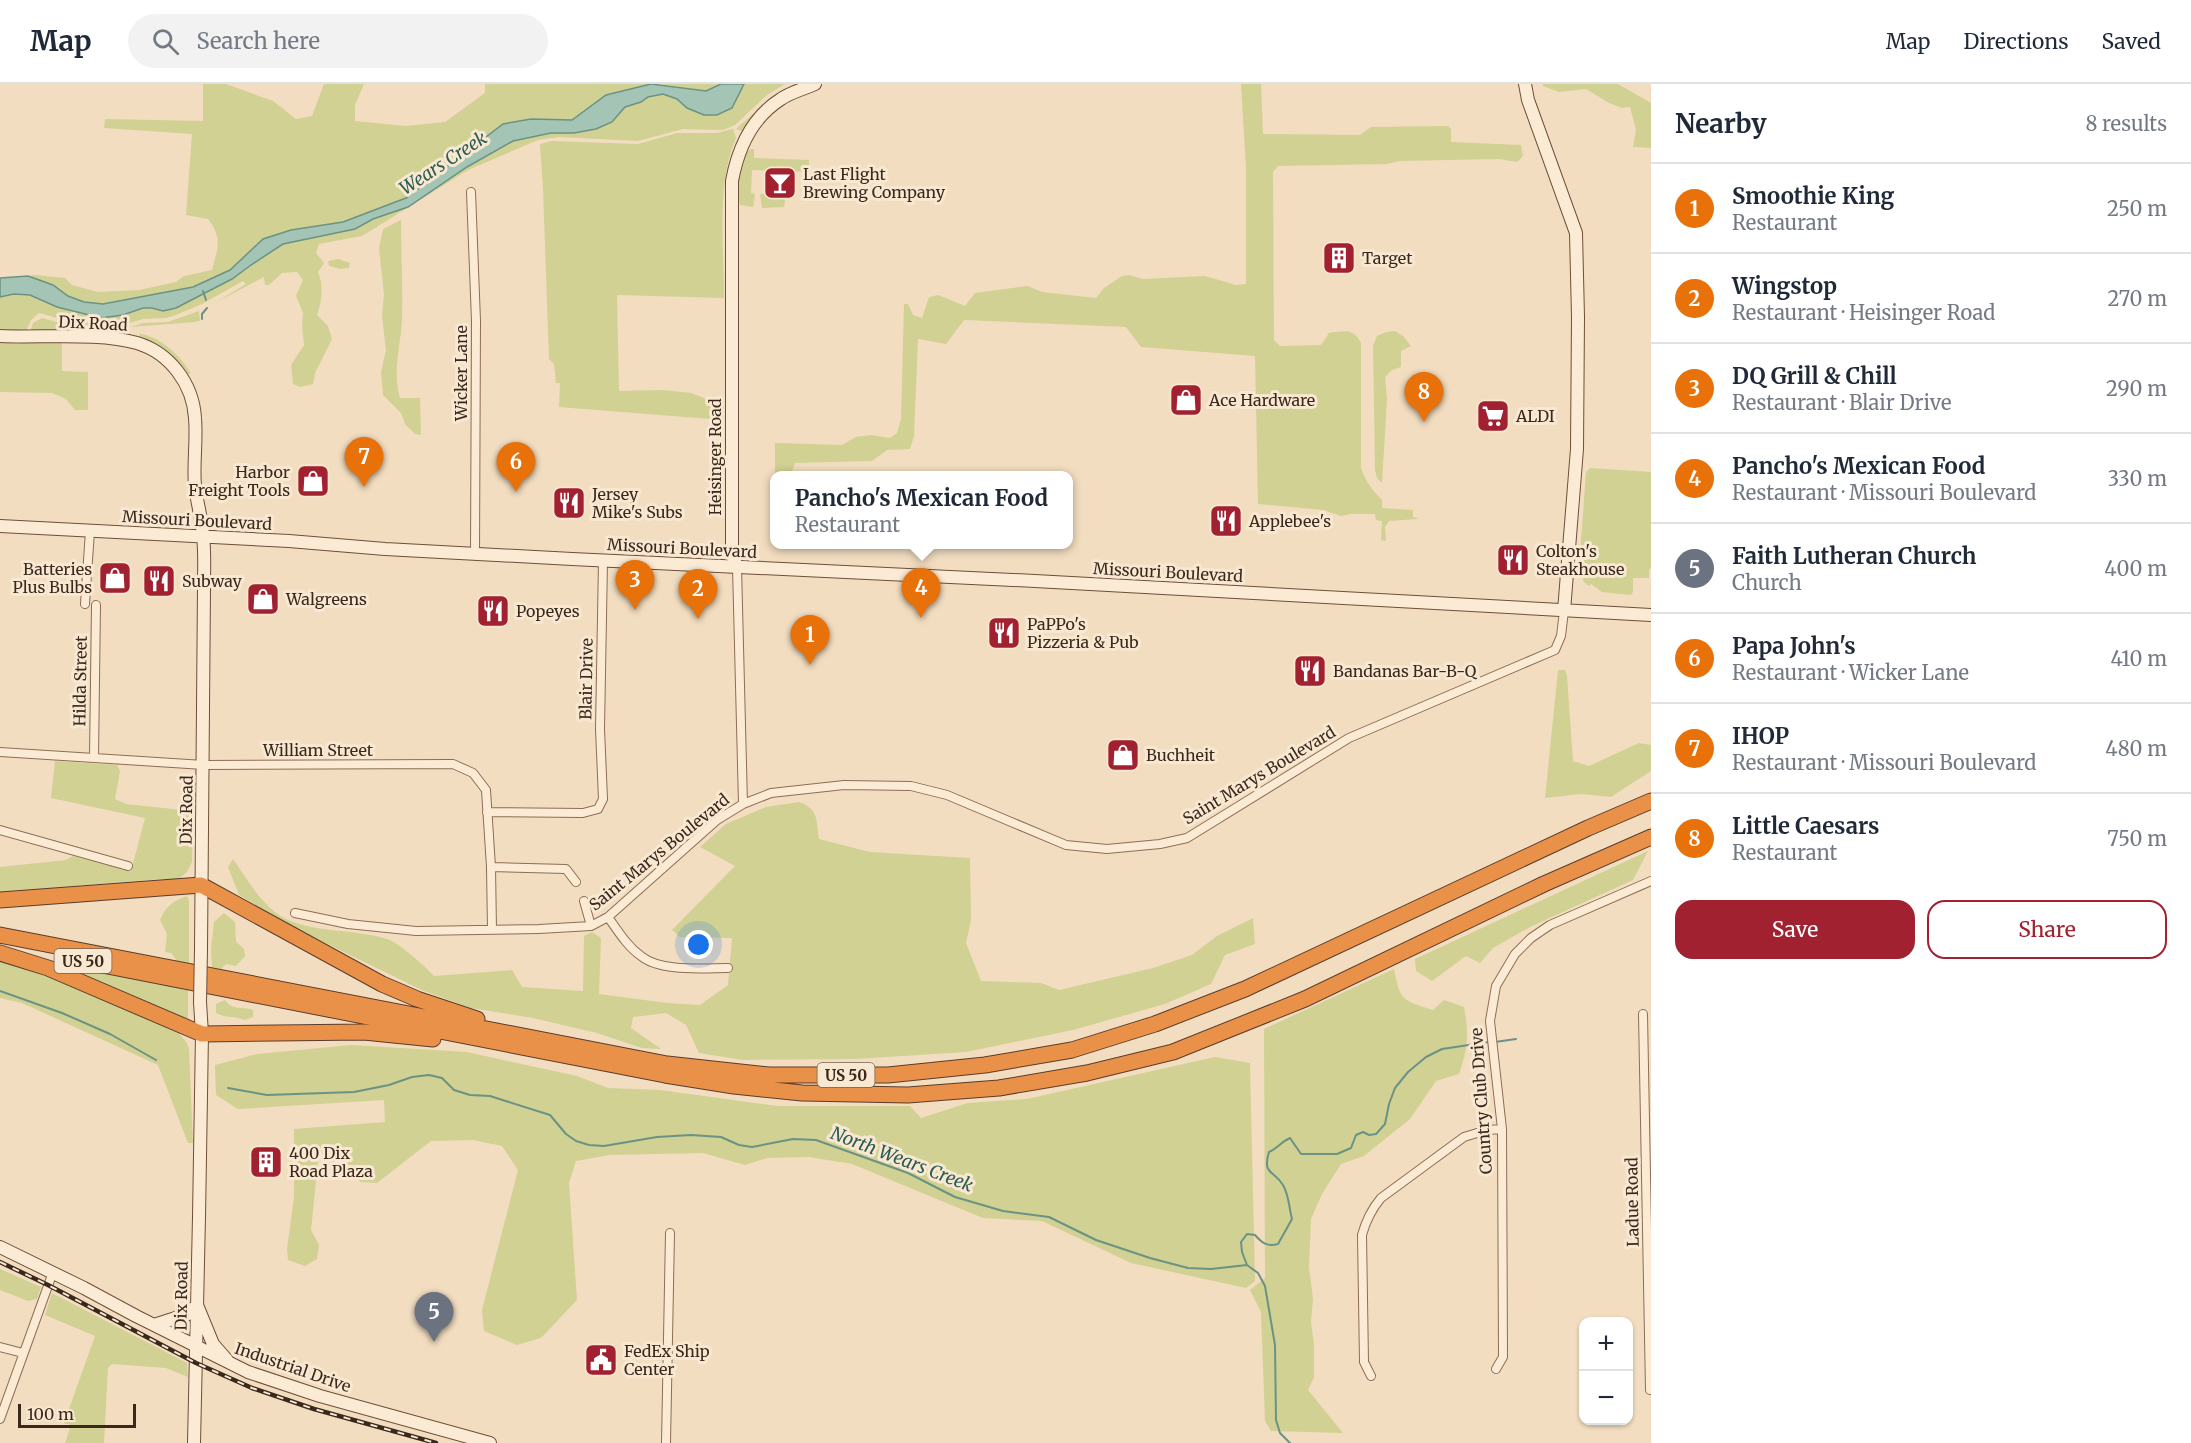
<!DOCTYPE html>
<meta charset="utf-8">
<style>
:root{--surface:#fff;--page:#f2f2f3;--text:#1f2937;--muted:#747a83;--line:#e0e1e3;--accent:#a12131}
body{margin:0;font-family:Merriweather,serif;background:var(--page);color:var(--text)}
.controls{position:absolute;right:18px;bottom:18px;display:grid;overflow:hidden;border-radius:12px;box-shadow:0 2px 4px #0004}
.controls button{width:54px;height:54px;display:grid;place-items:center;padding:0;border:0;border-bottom:2px solid var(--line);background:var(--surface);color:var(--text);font:30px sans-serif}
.scale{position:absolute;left:18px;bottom:15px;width:118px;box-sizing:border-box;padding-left:6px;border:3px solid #3b281c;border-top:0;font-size:16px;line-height:21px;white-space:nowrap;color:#3b281c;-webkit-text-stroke:4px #f8e8d1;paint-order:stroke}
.you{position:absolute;left:699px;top:861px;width:21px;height:21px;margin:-15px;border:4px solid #fff;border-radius:50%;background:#1a73e8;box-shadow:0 0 0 9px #1a73e833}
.badge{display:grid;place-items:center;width:39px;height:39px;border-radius:50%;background:var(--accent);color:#fff;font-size:20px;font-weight:700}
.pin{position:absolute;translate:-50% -50px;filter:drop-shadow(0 2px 3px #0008)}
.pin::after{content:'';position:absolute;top:32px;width:21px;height:18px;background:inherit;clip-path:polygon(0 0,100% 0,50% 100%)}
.popup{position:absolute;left:770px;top:387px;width:303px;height:78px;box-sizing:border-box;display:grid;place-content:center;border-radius:12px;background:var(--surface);filter:drop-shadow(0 2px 4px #0005);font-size:20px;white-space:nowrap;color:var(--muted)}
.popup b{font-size:22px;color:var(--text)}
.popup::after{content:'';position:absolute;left:50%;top:100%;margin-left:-12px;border:12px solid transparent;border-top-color:var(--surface)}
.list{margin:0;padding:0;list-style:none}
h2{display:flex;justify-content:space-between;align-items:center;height:78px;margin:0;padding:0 24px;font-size:26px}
h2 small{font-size:20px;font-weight:400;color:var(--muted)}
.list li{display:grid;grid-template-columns:39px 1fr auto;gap:18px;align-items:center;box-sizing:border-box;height:90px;padding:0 24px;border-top:2px solid var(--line)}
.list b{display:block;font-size:22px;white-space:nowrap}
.list p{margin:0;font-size:20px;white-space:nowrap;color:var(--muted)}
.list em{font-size:20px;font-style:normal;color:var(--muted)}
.actions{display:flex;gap:12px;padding:18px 24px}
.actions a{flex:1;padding:14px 0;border:2px solid var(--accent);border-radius:18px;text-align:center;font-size:21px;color:var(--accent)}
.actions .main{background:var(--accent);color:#fff}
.icon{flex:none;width:33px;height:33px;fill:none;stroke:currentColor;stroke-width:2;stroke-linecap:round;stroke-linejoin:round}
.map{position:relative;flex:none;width:1651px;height:1359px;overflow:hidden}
header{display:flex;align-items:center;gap:36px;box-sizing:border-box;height:84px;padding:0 30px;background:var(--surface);border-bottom:2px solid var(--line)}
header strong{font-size:28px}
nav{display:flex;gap:33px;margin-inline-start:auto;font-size:21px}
.search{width:420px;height:54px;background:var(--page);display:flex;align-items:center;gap:15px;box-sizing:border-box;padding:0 21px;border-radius:33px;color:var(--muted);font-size:22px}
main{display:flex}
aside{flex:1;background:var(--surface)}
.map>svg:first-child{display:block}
.green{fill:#d1d193}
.water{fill:#a4c4b6;stroke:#6a9384;stroke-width:1.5}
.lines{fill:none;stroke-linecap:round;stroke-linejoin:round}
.stream{stroke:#6a9384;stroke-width:2}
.street-casing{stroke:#8d6d56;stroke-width:10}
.secondary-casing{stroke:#6e4e3a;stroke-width:14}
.highway-casing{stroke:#5a3c2b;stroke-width:17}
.street{stroke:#fcebd4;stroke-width:8}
.secondary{stroke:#fcebd4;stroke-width:12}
.highway{stroke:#e99149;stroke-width:15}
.rail-casing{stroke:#3b281c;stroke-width:4.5}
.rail{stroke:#f8e8d1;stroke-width:2;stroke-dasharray:7;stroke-linecap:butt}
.secondary-bridge-casing{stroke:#6e4e3a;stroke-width:14;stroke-linecap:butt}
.secondary-bridge{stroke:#fcebd4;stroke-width:12}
.labels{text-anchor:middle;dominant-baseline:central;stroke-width:6;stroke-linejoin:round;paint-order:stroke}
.shield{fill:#f8e8d1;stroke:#746252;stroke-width:1.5}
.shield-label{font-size:15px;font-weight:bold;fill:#3b281c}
.poi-label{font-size:16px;fill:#3b281c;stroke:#f8e8d1;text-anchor:start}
.street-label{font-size:16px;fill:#3b281c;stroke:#f8e8d1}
.water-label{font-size:18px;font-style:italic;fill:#2a5c53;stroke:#f8e8d1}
</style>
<header>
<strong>Map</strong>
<div class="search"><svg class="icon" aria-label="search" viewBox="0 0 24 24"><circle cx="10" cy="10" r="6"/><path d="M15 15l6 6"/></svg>Search here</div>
<nav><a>Map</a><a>Directions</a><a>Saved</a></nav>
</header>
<main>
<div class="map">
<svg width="1651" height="1359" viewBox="0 0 1651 1359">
<rect width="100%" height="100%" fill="#f2ddc0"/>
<!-- green -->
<path class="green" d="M203,0H226L273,17L296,35L312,32L324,0H364L355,21V37L406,42L445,38L485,9V0H651L606,11L572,36L531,35L503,40L406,114L343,138L291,146L263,155L230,186L193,203L104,220L84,218L68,212L53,201L28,192L36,191L65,194L72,201L98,208L139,206L176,198L184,192L212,186C218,163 223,155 208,135L186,131L192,50L104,44L105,35L203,37Z
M660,0H721L706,7Z
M744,0H785L767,11L735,41L723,46L683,45L638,57L558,53L538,56L468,86L362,152L319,160L316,169L324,179L318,188C324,203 322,216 317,231L328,242L332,255L315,289L313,300L300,303L293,300L291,281L304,261L302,241L303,229L296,212L303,196L297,188L282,189L269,201H265L264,193L215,219L246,200L243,197L202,220L176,231L166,234L143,235L112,244L85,242L39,229L31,236L26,247L0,246V213L14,210L30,211L42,217L82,230L123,231L143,224H152L163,227L176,224L232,195L251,181L283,160L356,145L373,135L408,123L467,83L513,57L551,49H574L612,38L625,23L641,18L648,13L663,10L677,15L687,24L704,31H717L739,9Z
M794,0H800L759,25L742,47L736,45L773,12Z
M1241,0H1261L1263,50L1360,51L1371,43L1448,42L1451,45V58L1521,61L1523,72L1517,78L1499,75L1400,77L1387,80L1278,82L1273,88L1274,256L1280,262L1321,261L1329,249C1343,247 1354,244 1361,259V384C1366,398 1372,406 1382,416V424L1413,426V433L1418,434L1417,435L1389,437L1385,443L1386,457L1381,456L1382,437L1376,436L1375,430H1351L1341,432L1323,426L1258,420L1255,272L1141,263L1126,243L964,236L946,260L918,255L914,352L910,365L887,366L872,377L795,379L791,391H775V359L842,361L856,353L871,351L890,354L897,349L901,335L904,220H908L913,231L922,234L929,213L938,211L965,222L975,209L1028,202L1042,208L1096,214L1104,204L1122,192L1129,191L1143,195L1205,192L1236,201L1246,200V84Z
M1543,0H1618L1651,19V64L1633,63L1636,46L1630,23L1622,24L1609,19L1586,5L1559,8L1543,2Z
M733,45L736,54C716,99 724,164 724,214L617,211L619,307L662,306L691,309L724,322L723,336L559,323L560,299H556L554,280L549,275L543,105L540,60L552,57L638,60L677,49H717Z
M750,65H754V74L809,76V88L752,86L751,109L755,110L753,123L740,121L739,117C738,100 736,78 750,65Z
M760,110L786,111L784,123L762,124Z
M401,136C401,169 403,202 402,235C401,261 392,287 400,314H420L421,351L415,350L405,340L401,329L383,311L381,288L386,266L382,232L384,210L379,164L383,145Z
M338,175L350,179L349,184L341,185L329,182L328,177Z
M199,227L200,237L195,238L130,243L144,239L168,238Z
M42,234L84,246L129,247L123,249L33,247L31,245L33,239Z
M1395,247L1403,252L1411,262L1401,267V283L1392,286L1385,293L1387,315L1382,399L1377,394L1375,386L1373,262L1377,252L1386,248Z
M140,250C160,252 182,273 191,290H187C175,272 159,261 139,253Z
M0,258H62V287L88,288V326H75L66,315L52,309L0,308Z
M1590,384L1651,388V484L1649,486V494H1633V508L1631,511L1602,508L1591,500L1589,502L1584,498L1579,484L1586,388Z
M1558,586H1565L1567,592L1573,677L1589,682L1639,659L1651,661V687L1611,713L1581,710L1545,714Z
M55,677L117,681L120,687L115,715L126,720L182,726L191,699H194L192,778L187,788L178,796L161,795L0,808V783L66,776L73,772L131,787L145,734L51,714Z
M799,718C819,725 816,736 819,755L870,768L970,774L971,836L966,859L981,897L1041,899L1059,906L1153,884L1192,871L1217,852L1253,834L1255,860L1225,871L1211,900L1165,920L1073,946L966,968L855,975L743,976L699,969L686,941L666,929L633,933L631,944L661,965L642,964L597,949L533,934L471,924L424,907L286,840L239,811L228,783L233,775C248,796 263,825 288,836C319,849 355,845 387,855C398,858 426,883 434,892L512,886L522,903L583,907L584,852L592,848L601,854L599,910L667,919L700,921L728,901L732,854L680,853L672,846L735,782L700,763L726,740L766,723Z
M1648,767L1633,796L1530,843L1493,864L1480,879L1466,872L1432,897L1416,887L1415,875Z
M187,812L189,817V879L177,877L171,869L165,868L167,850L160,836C166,822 173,817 187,812Z
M224,829L235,838L236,858L244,865L245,872L236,882L226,880L221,885L212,883L211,865L214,838Z
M35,873L188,904V934L186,936Z
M0,877L81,904L178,948L187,959L189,966L193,1059H188L158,981L22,919L0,914Z
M1394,885C1400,917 1402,916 1433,926L1444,916L1464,923C1469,950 1468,964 1459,990L1436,997L1410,1035L1364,1072L1341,1080L1322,1110L1311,1135L1309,1183L1313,1215L1311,1238L1314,1261V1293L1308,1306L1343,1349L1271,1347L1265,1337L1261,1228L1250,1206L1265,1194L1264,945Z
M225,916C233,927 241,922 253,926V933L245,936C235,932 225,934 216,929V920Z
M351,961L467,968L577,992L608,1004L660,1006L777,1022H910L921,1034L968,1019L1027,1015L1215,973L1250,979L1255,1197L1246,1204L1131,1179L1042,1137L983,1134L852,1080L809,1073L767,1074L745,1081L703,1069L609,1071L576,1077L569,1099L577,1216L541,1254L517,1261L484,1247L482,1226L518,1086L502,1062L473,1056L431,1057L377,1099L361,1098L319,1068L311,1146L319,1161L317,1175L305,1182L288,1176L287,1165L294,1114V1045L385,1038L384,1016L238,1025L216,1011L215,981L257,970Z
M0,1185L41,1203L37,1215L28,1217L0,1206Z
M52,1209L187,1279L188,1293L166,1284L112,1280L108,1284L104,1359H65L71,1341L64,1339L95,1252L45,1231Z"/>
<!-- water -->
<path class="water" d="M651,0L706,7L721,0H744L732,24L717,31H704L687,24L677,15L663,10L648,13L641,18L625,23L612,38L596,45L574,49H551L513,57L467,83L408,123L373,135L355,145L283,160L251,181L232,195L176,224L163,227L152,224H143L123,231L101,234L57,223L30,211L14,210L0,213V194L28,192L53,201L68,212L84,218L103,220L193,203L230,186L263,155L291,146L343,138L406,114L503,40L531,35L572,36L606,11Z"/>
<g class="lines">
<!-- stream -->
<path class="stream" d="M203,207L206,216
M202,235V230L207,224
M0,907L62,929L110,950L156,976
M1495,958L1516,955
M228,1004L267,1011L354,1008L389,1001L412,993L429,991L442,994L454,1006L470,1011L490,1012L550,1031L566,1050L576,1057L589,1061L604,1062L657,1053L691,1051L721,1053L739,1061L752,1063L793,1055L816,1056L908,1089L955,1113L1003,1127L1049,1133L1096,1156L1150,1174L1188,1184L1211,1185L1247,1181L1258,1189L1265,1202L1275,1261L1276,1336L1280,1349L1290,1359
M1247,1181L1242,1168L1241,1158L1247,1150L1255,1151C1262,1159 1267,1163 1278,1160L1292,1135C1289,1124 1289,1111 1283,1101C1274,1086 1262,1091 1269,1068C1278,1064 1281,1058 1290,1054L1301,1070H1337L1351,1064L1356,1051L1363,1048L1369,1051L1376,1050L1385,1040L1389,1020L1395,1004L1408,988L1426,973L1442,965L1489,958"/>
<!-- street casing -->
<g class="street-casing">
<path id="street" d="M471,108L476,237L475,470
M737,483L743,720
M85,520L90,447
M0,668L204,681L453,680L473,689L486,706L491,783L492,846
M94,673L96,521
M487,728L583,729L598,725L603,715L600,645L603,477
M0,746L128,782
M491,783L566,785L576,798
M584,817L591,842
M295,829L348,840L416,847L539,845L591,842L608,833L717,736L743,720L771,709L844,701L911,702L947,711L1066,761L1107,765L1160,760L1187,754L1349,654L1555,566L1561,552L1564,527
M608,833C618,847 627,862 641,872C660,888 703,884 728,884
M1643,930L1650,1306
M0,1263L23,1269
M1496,1285L1503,1273L1502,1045L1490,937L1496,902L1515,870L1531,854L1550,841L1651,797
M1371,1292L1364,1278L1362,1151C1366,1136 1371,1126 1381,1114L1464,1053L1487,1046L1502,1045
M0,1335L53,1188
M666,1359L670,1149"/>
</g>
<!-- secondary casing -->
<g class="secondary-casing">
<path id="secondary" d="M1525,0L1528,16L1576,149L1578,233L1577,365L1564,527
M0,252C40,254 100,248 137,259C170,269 193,300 195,334C197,357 193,380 195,402C197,419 202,435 203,452C205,469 204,486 204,503L201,865
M0,442L289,457L385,465L572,475L1035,497L1651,531
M737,483L732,470V97C738,64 751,34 781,15C791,8 804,5 815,0
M0,1163L84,1204L136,1232L248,1288L320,1312L490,1359
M154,1241L188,1230L197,1221L213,1260L227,1276
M194,1359L199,1133L202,950L200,918"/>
</g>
<!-- highway casing -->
<g class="highway-casing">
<path id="highway" d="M0,816L201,801L382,900L417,915L477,935
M0,851L667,980L769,991H888L985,981L1072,966L1155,940L1245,905L1588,744L1651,717
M0,869L48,884L202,950L364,948L433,955
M82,877L665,991L734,1002L802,1009L908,1011L999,1004L1087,989L1173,968L1305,915L1544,800L1651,753"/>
</g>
<!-- street -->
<use href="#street" class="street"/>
<!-- secondary -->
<use href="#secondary" class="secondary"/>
<!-- highway -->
<use href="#highway" class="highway"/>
<!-- rail casing -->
<g class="rail-casing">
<path id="rail" d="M0,1178L48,1201L196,1279L252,1304L314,1325L436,1359"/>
</g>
<!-- rail -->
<use href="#rail" class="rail"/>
<!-- secondary-bridge casing -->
<g class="secondary-bridge-casing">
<path id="secondary-bridge" d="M200,918L201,865"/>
</g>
<!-- secondary-bridge -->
<use href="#secondary-bridge" class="secondary-bridge"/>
</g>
<!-- icons -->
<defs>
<g id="bar-square" transform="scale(1.725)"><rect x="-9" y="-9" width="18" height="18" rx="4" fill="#a12131" stroke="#f8e8d1"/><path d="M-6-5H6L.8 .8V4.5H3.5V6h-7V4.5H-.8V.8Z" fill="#fff"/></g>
<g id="building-square" transform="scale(1.725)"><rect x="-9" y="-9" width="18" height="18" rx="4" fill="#a12131" stroke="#f8e8d1"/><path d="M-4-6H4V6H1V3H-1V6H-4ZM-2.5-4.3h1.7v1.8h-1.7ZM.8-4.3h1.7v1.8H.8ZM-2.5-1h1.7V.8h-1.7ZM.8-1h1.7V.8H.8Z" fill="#fff"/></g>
<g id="shop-square" transform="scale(1.725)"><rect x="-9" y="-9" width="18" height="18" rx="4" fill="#a12131" stroke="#f8e8d1"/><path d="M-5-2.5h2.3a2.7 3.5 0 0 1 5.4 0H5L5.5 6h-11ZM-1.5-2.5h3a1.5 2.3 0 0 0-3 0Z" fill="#fff"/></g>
<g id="supermarket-square" transform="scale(1.725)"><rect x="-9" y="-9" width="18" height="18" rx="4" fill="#a12131" stroke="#f8e8d1"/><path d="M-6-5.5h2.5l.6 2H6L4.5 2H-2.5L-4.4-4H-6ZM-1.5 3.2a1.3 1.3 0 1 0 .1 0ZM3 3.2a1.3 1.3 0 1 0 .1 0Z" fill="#fff"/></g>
<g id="restaurant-square" transform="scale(1.725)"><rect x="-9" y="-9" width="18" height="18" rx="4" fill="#a12131" stroke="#f8e8d1"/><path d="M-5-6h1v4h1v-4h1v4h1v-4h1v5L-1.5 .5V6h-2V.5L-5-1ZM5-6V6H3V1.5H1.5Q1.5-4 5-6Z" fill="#fff"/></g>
<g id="civic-square" transform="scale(1.725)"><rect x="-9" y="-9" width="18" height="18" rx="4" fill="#a12131" stroke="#f8e8d1"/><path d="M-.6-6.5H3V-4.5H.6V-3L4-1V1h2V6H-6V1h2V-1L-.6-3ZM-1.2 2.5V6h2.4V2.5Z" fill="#fff"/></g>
</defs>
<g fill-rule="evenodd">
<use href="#bar-square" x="780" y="99"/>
<use href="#building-square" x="1339" y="174"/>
<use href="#shop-square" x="1186" y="316"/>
<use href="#supermarket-square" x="1493" y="332"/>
<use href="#shop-square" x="313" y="397"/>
<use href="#restaurant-square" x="569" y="419"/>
<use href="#restaurant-square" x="1226" y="437"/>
<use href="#restaurant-square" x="1513" y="476"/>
<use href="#shop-square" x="115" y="494"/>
<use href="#restaurant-square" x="159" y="497"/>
<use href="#shop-square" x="263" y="515"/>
<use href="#restaurant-square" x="493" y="527"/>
<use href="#restaurant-square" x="1004" y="549"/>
<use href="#restaurant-square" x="1310" y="587"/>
<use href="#shop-square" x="1123" y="671"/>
<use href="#building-square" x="266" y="1078"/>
<use href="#civic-square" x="601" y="1276"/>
</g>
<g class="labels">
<!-- shield labels -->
<g class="shield">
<rect x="54.5" y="865" width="57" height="24" rx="4.5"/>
<rect x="817.5" y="979" width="57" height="24" rx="4.5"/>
</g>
<g class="shield-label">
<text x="83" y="877">US 50</text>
<text x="846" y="991">US 50</text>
</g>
<!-- poi labels -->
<g class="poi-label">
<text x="803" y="90">Last Flight<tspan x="803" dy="18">Brewing Company</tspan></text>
<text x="1362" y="174">Target</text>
<text x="1209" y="316">Ace Hardware</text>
<text x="1516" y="332">ALDI</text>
<text x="290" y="388" text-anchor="end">Harbor<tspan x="290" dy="18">Freight Tools</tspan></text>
<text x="592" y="410">Jersey<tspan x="592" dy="18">Mike's Subs</tspan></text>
<text x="1249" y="437">Applebee's</text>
<text x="1536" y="467">Colton's<tspan x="1536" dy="18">Steakhouse</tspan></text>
<text x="92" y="485" text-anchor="end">Batteries<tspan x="92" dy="18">Plus Bulbs</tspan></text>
<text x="182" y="497">Subway</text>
<text x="286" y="515">Walgreens</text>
<text x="516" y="527">Popeyes</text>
<text x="1027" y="540">PaPPo's<tspan x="1027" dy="18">Pizzeria &amp; Pub</tspan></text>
<text x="1333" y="587">Bandanas Bar-B-Q</text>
<text x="1146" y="671">Buchheit</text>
<text x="289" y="1069">400 Dix<tspan x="289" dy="18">Road Plaza</tspan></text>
<text x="624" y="1267">FedEx Ship<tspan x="624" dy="18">Center</tspan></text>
</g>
<!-- street labels -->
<g class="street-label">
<text transform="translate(93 239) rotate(3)">Dix Road</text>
<text transform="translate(461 289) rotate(-90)">Wicker Lane</text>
<text transform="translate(715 373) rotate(-90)">Heisinger Road</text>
<text transform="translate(197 436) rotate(3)">Missouri Boulevard</text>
<text transform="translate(682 464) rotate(3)">Missouri Boulevard</text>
<text transform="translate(1168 488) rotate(3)">Missouri Boulevard</text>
<text transform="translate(586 595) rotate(-89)">Blair Drive</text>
<text transform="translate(80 597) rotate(-89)">Hilda Street</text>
<text x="318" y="666">William Street</text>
<text transform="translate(1259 691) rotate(-31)">Saint Marys Boulevard</text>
<text transform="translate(186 726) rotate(-89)">Dix Road</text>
<text transform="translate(659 768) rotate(-39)">Saint Marys Boulevard</text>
<text transform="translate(1481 1017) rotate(-94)">Country Club Drive</text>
<text transform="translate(1632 1118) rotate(-91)">Ladue Road</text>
<text transform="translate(181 1212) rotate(-89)">Dix Road</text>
<text transform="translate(293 1283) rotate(19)">Industrial Drive</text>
</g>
<!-- water labels -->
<g class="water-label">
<text transform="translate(443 79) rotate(-33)">Wears Creek</text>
<text transform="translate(902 1075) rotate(21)">North Wears Creek</text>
</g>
</g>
</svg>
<div class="controls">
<button>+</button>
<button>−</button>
</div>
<div class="scale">100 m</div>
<div class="you"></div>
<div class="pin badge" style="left:810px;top:581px;background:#e8710a">1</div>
<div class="pin badge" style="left:698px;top:535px;background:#e8710a">2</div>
<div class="pin badge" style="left:635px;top:526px;background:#e8710a">3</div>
<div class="pin badge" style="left:921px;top:534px;background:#e8710a">4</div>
<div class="popup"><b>Pancho's Mexican Food</b>Restaurant</div>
<div class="pin badge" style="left:434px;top:1258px;background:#6b7280">5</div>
<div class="pin badge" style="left:516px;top:408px;background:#e8710a">6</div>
<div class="pin badge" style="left:364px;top:403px;background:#e8710a">7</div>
<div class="pin badge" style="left:1424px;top:338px;background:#e8710a">8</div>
</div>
<aside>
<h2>Nearby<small>8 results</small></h2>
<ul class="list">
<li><span class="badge" style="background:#e8710a">1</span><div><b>Smoothie King</b><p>Restaurant</p></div><em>250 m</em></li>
<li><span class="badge" style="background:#e8710a">2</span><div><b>Wingstop</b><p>Restaurant · Heisinger Road</p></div><em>270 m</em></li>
<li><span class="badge" style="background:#e8710a">3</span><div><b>DQ Grill &amp; Chill</b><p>Restaurant · Blair Drive</p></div><em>290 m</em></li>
<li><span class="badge" style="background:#e8710a">4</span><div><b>Pancho's Mexican Food</b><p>Restaurant · Missouri Boulevard</p></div><em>330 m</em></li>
<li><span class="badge" style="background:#6b7280">5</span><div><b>Faith Lutheran Church</b><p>Church</p></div><em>400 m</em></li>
<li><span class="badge" style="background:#e8710a">6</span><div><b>Papa John's</b><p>Restaurant · Wicker Lane</p></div><em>410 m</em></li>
<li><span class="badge" style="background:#e8710a">7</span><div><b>IHOP</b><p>Restaurant · Missouri Boulevard</p></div><em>480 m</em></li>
<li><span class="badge" style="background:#e8710a">8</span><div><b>Little Caesars</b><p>Restaurant</p></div><em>750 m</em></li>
</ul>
<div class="actions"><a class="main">Save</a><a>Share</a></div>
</aside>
</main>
